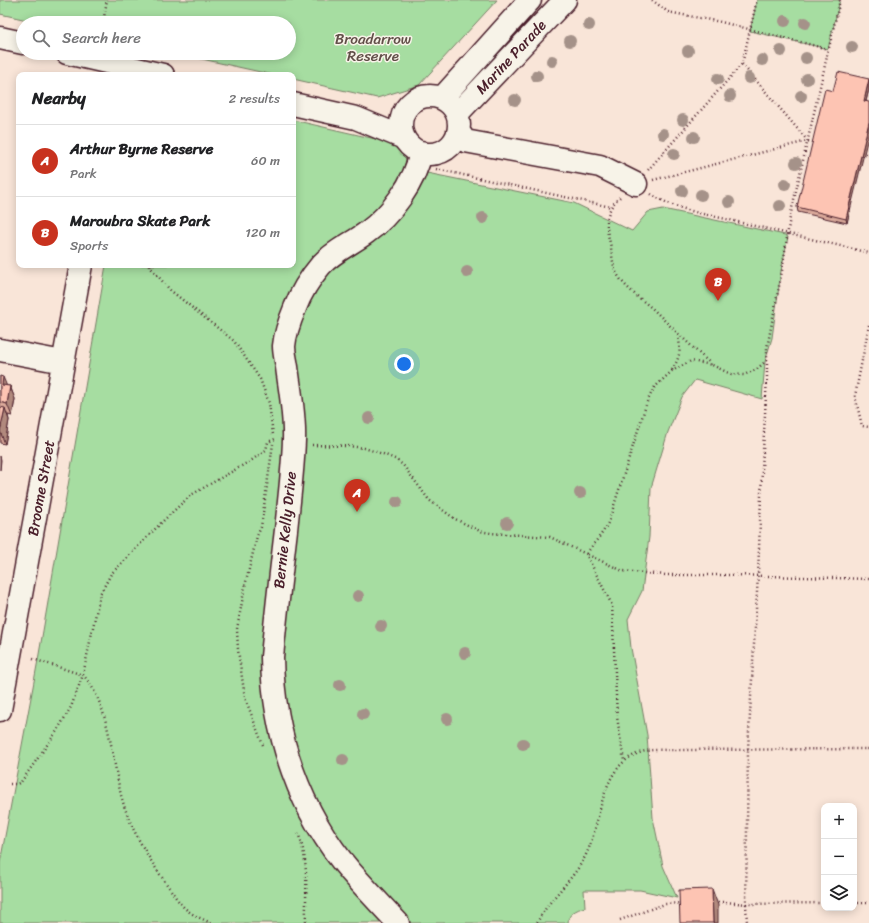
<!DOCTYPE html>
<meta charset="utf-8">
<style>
:root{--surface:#fff;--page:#f6f6f6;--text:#202124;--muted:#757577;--line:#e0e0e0;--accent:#c8321e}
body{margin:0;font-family:Sriracha,sans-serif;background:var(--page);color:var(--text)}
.controls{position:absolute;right:12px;bottom:12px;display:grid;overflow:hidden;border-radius:8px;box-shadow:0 2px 10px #0003}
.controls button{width:36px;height:36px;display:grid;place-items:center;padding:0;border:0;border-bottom:1px solid var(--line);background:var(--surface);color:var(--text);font:20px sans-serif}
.you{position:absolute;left:404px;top:364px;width:14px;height:14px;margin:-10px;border:3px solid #fff;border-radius:50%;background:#1a73e8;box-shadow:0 0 0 6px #1a73e833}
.badge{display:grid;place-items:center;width:26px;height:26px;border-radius:50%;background:var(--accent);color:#fff;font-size:13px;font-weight:700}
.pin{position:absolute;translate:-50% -33px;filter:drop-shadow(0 1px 2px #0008)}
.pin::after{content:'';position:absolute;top:21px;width:14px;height:12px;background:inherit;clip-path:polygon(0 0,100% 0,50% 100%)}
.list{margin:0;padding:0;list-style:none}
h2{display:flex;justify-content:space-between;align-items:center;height:52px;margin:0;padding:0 16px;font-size:17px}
h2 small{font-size:13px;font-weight:400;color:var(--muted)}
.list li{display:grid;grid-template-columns:26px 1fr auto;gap:12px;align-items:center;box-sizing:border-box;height:72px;padding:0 16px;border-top:1px solid var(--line)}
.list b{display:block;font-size:15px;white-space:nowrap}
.list p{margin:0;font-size:13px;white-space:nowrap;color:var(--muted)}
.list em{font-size:13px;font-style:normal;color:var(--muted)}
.icon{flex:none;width:22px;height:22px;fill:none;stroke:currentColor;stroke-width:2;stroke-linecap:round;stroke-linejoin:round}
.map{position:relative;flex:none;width:869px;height:923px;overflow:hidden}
.search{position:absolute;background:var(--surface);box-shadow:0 2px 10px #0003;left:16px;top:16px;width:280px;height:44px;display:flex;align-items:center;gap:10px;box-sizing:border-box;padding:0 14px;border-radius:22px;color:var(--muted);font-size:15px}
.panel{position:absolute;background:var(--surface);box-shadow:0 2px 10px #0003;left:16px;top:72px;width:280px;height:196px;border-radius:8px}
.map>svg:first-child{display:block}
.green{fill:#a6dda1;stroke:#787e66}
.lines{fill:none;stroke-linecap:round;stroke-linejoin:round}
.minor-casing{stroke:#4a1f2b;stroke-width:25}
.path{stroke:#4a1f2b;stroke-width:2.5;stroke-dasharray:1 3;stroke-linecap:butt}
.minor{stroke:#f7f3e8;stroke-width:22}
.tree{fill:#a59289}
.wall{fill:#daa99a;stroke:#4a1f2b}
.shaded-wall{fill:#b1897d;stroke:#4a1f2b}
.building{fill:#fdc4b3;stroke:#4a1f2b}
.labels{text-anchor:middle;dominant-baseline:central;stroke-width:3;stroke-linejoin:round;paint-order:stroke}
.park-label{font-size:15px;fill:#614e48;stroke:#f7f3e8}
.street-label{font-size:15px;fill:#4a1f2b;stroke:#f7f3e8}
</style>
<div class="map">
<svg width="869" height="923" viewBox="0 0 869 923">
<rect width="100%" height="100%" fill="#f9e5d8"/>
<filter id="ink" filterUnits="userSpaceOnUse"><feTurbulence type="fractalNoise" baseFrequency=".025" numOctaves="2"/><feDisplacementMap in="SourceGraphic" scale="8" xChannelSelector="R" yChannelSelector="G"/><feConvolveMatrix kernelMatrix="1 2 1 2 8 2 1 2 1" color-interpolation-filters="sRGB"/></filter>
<g filter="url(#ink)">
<!-- green -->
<path class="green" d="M0,0H497L419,85L377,98L293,79V75H274L175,53H289V23H41L0,14Z
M757,0H840L828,49L750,31Z
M293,120L393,143L406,154L405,167L427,173L574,203L632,231L648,212L663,209L785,235L788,237L781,271L772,338L765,362L762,399L695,380L682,397L668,432L651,488L649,537L642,591L628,619L631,648L647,735L653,818L663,866L677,898L640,890H584L585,907C576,910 568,913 568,923H0V863L38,660L106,265H293Z"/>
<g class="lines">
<!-- minor casing -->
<g class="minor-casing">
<path id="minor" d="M0,38L23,43
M67,53L163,75
M401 125a29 29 0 1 1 58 0a29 29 0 1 1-58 0Z
M442,98L530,0
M293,104L356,118L404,138
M457,114L565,0
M459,132L465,141L600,166L636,184
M0,350L63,362
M0,710L81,265
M398,923C382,906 366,889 351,872C300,813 273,734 272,657C276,615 281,572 286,530C289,500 293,470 294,440C295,415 290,391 287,367C286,360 284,353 284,346C285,334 290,320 295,308C301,292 310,278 321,265C334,251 351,244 366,233C391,215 415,183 421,152"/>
</g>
<!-- path -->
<path class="path" d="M652,0L668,12L721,22L828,49
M840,0L790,217L782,271L767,348V360L757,369L744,375L731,374L712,365L691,361L672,371L654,388L647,402L609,521L603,532L586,554L623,571L666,575H734L869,579
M103,23L107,0
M742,64L807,140
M861,153L869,155
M436,169L611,207
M648,170L742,64L757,0
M653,180L807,141L815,142
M651,194C672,208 702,214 726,219C774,231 822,241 869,253
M620,197C606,209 605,223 609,239C613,252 611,266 619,277C628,291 643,300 655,311C673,329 692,347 711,364
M150,265L151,268L170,290L234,341L260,379L269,403L273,435
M869,325L855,396L862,426L869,427
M767,360V377L762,469L758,575L748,749L746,904L824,903
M672,370C680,357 682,348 677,333
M312,445L348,446L364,448L383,454L395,459L403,465L429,500L455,519L480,531L491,533L550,537L586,554L612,605L617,717L624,761
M33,659L83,675C107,700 112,754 119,786C126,823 147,856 168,886C174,894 179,904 187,910C194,916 203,919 211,923
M263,745L245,698L238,650L237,629L245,586L257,536L261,527L273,444
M10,784H17L21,782L57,731L71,707L83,675L100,594L111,574L165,519L191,495L252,460L266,450L268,442L275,439
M298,833C310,864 305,891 306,923
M714,902H725L746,904L747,923
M854,903H869
M620,920L665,904L683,903
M537,923C548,900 569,884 582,862C585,857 588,851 590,845C602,813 602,764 642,752C651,749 663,750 672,750L869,749"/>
<!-- minor -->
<use href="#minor" class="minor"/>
</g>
<!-- trees -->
<g class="tree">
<circle cx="785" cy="21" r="6"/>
<circle cx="805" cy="23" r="6"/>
<circle cx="589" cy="25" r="6"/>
<circle cx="570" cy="41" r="6"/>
<circle cx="852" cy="47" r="6"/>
<circle cx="688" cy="51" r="6"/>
<circle cx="781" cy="51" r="6"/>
<circle cx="806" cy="58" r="6"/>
<circle cx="762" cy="60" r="6"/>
<circle cx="552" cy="61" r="6"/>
<circle cx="537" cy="76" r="6"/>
<circle cx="749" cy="78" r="6"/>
<circle cx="718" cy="79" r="6"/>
<circle cx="807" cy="79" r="6"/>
<circle cx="730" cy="96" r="6"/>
<circle cx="801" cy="96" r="6"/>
<circle cx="515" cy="100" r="6"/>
<circle cx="683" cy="120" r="6"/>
<circle cx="663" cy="134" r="6"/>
<circle cx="694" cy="137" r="6"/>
<circle cx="674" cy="154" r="6"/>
<circle cx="796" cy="163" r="6"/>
<circle cx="785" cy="184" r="6"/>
<circle cx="682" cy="191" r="6"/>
<circle cx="701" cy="195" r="6"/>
<circle cx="729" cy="202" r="6"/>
<circle cx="780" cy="206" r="6"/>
<circle cx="483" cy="218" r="6"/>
<circle cx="467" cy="272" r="6"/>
<circle cx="369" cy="418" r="6"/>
<circle cx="580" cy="493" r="6"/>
<circle cx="397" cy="502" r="6"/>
<circle cx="507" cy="523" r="6"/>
<circle cx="358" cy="596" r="6"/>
<circle cx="381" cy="626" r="6"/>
<circle cx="465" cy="653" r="6"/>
<circle cx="340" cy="685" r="6"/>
<circle cx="363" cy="714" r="6"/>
<circle cx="447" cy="719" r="6"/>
<circle cx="523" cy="744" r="6"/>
<circle cx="343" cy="760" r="6"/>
</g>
<!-- wall -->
<path class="wall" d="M869,79V89L866,101L847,223L798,212L797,207L833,91Z
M0,376L6,386H10L15,399L12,416L8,415L9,420L5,444L0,443Z"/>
<!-- shaded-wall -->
<path class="shaded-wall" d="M869,79V89L865,105L864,101Z
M869,122V133L847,223L846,219Z
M3,377L8,389L2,385Z
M10,386L15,399L12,416L7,404Z
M5,408L9,420L5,444L0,431Z
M0,456L1,460L0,470Z
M712,889L718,905V923H713Z"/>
<!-- building -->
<path class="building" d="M838,72L869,79L864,101L869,102V122L846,219L797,207L825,89L833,91Z
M0,376L3,377L2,385L10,386L7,404L0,402Z
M0,407L5,408L0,431Z
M712,889L713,923H680L679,890Z"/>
</g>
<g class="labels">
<!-- park labels -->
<g class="park-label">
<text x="373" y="39">Broadarrow<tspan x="373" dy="17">Reserve</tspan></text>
</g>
<!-- street labels -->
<g class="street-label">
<text transform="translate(511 57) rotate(-47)">Marine Parade</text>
<text transform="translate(41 488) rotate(-80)">Broome Street</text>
<text transform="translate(285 530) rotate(-84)">Bernie Kelly Drive</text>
</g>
</g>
</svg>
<div class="controls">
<button>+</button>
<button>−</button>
<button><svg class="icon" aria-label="layers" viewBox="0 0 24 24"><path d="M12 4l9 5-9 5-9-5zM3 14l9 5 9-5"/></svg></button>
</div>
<div class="you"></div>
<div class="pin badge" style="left:357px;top:512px">A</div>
<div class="pin badge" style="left:718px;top:301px">B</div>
<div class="search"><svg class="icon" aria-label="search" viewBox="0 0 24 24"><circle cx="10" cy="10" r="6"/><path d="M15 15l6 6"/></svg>Search here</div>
<section class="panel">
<h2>Nearby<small>2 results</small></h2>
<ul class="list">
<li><span class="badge">A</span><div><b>Arthur Byrne Reserve</b><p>Park</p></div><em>60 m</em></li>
<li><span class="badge">B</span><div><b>Maroubra Skate Park</b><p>Sports</p></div><em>120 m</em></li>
</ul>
</section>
</div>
